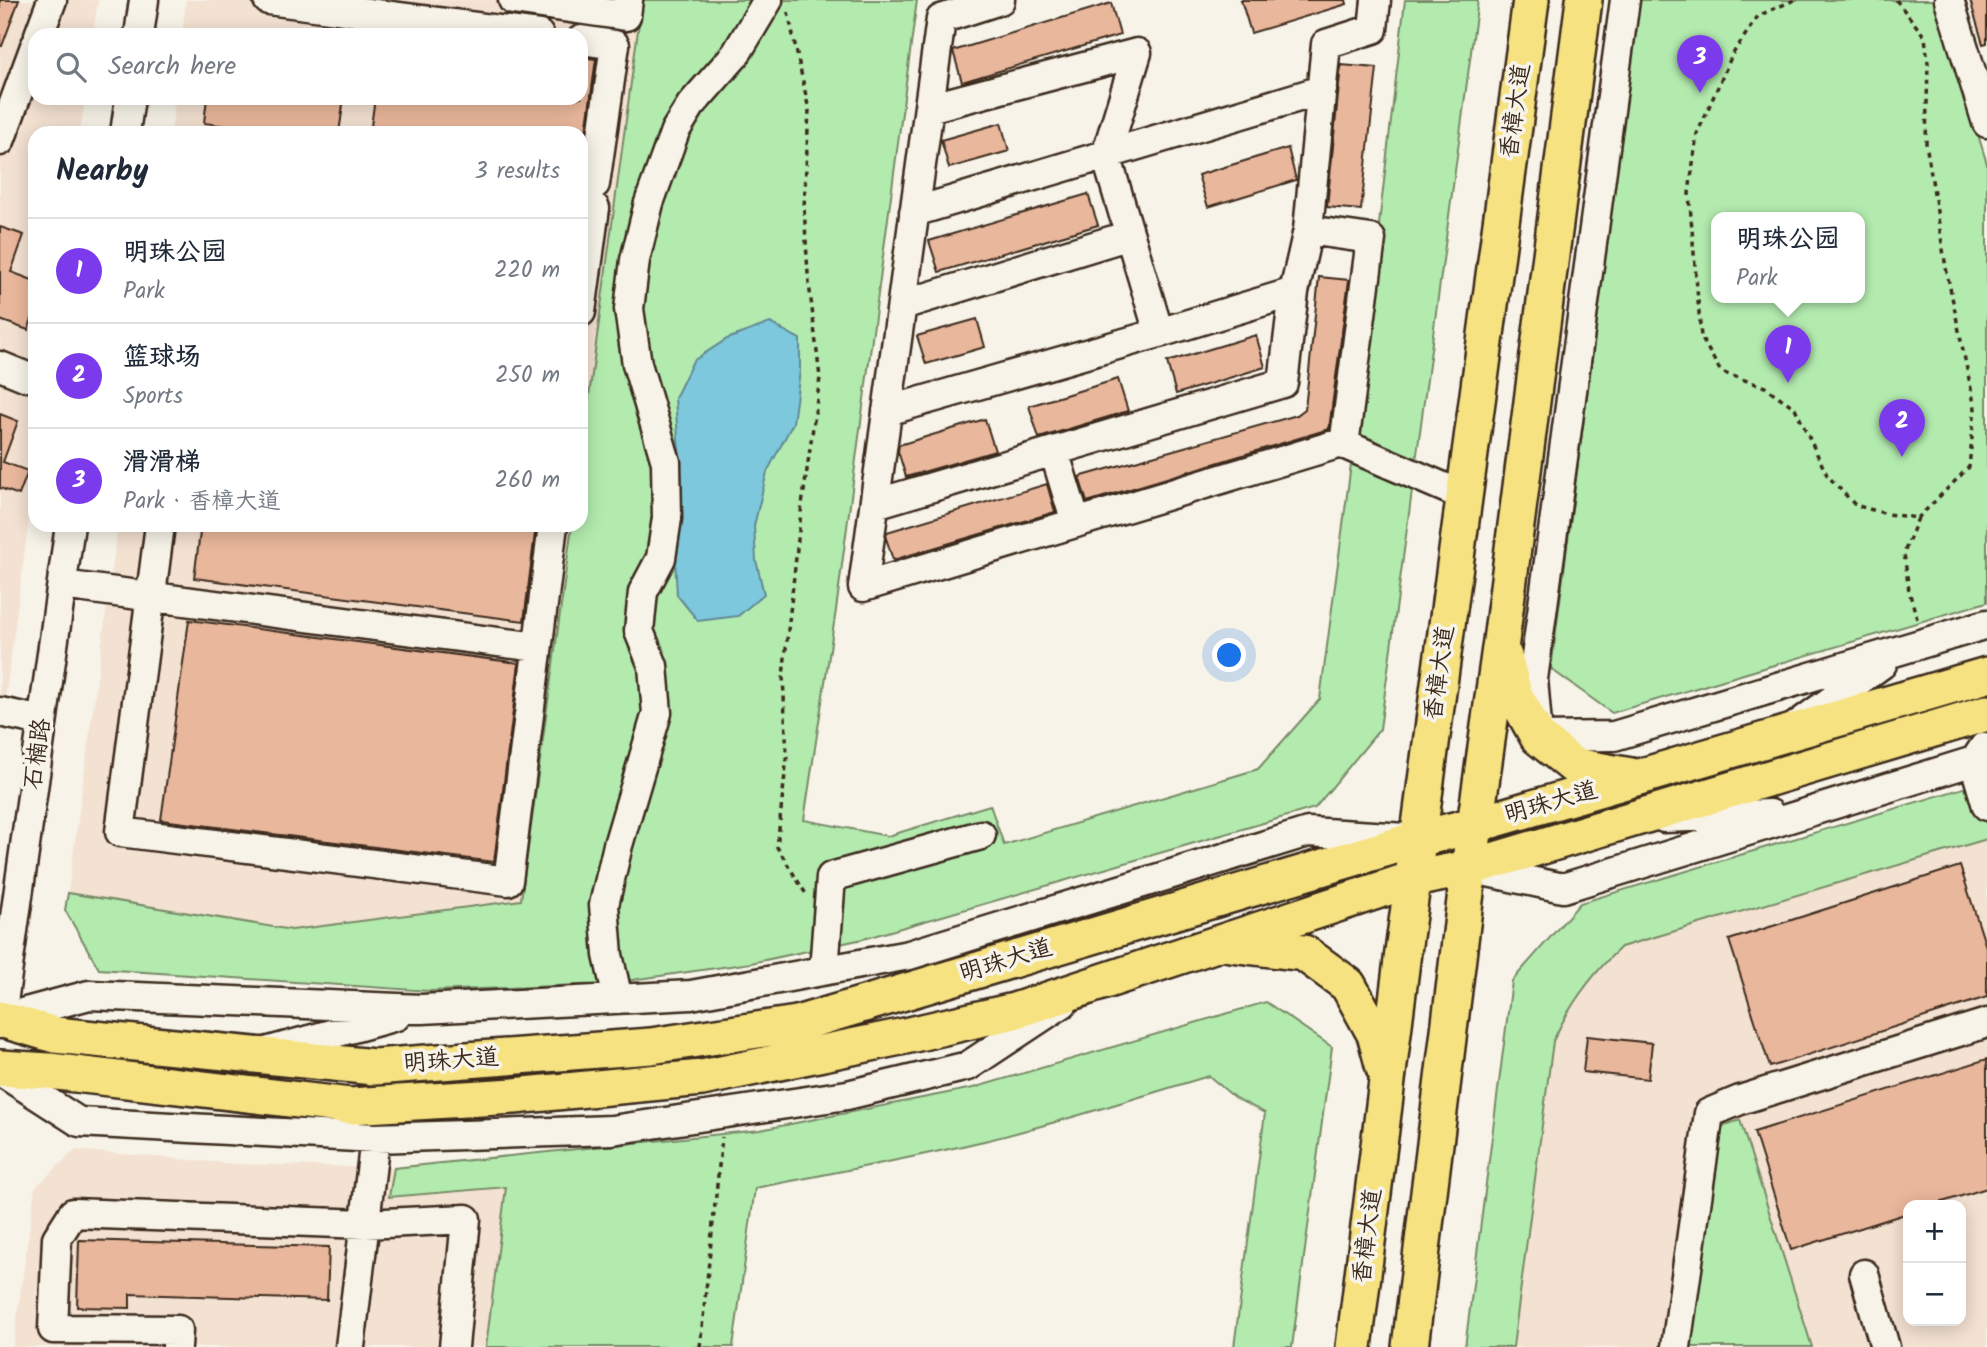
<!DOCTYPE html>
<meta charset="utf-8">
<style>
:root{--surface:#fff;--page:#f2f2f3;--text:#1f2937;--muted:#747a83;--line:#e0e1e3;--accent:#7c3aed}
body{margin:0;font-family:Kalam,"LXGW WenKai TC",sans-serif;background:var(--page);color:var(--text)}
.controls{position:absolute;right:21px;bottom:21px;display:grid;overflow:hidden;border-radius:14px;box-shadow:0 4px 18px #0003}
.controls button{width:63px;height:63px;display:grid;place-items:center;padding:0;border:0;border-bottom:2px solid var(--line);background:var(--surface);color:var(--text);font:35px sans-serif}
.you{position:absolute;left:1230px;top:656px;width:24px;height:24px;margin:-18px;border:5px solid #fff;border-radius:50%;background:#1a73e8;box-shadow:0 0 0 10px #1a73e833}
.badge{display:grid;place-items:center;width:46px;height:46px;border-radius:50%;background:var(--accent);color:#fff;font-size:23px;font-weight:700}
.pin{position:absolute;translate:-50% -58px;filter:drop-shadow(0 2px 4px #0008)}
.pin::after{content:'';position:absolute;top:37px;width:24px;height:21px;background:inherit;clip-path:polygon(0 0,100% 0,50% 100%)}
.popup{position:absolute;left:1711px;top:212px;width:154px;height:91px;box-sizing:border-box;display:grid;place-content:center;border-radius:14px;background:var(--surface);filter:drop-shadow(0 2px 5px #0005);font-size:23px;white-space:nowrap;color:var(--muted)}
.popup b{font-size:26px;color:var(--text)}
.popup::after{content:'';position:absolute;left:50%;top:100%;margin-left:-14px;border:14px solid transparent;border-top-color:var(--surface)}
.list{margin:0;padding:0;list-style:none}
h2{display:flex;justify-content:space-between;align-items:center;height:91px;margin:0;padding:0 28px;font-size:30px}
h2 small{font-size:23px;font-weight:400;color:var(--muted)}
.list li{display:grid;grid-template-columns:46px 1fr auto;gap:21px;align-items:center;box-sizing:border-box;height:105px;padding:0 28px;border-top:2px solid var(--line)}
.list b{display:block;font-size:26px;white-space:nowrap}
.list p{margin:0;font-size:23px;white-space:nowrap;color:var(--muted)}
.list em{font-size:23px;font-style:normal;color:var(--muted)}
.icon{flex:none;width:38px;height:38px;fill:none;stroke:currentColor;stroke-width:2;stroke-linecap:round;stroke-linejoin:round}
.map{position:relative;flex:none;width:1987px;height:1347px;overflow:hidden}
.search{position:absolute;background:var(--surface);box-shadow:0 4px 18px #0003;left:28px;top:28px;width:560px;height:77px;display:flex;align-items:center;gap:18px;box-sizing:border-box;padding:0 24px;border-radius:21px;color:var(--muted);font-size:26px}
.panel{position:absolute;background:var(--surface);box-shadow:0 4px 18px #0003;left:28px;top:126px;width:560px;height:406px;border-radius:21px}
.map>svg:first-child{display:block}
.built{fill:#f3e1d1;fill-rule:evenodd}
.green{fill:#b3ebaf;stroke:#778a66;stroke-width:2;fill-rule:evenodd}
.water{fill:#7dc8dd;stroke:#638991;stroke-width:2}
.building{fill:#e9b79b;stroke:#3b2a1e;stroke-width:2}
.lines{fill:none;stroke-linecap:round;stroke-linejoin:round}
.minor-casing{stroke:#3b2a1e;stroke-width:33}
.major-casing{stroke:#3b2a1e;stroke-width:40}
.path{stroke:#3b2a1e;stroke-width:3.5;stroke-dasharray:5 5;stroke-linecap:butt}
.minor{stroke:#f7f3e8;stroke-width:28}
.major{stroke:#f6e281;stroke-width:35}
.labels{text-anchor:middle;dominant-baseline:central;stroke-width:7;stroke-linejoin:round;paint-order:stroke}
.street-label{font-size:24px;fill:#3b2a1e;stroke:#f7f3e8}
</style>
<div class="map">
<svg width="1987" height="1347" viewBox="0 0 1987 1347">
<rect width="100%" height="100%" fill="#f7f3e8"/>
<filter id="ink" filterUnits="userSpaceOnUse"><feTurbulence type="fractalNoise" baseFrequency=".0143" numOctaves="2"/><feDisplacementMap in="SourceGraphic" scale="14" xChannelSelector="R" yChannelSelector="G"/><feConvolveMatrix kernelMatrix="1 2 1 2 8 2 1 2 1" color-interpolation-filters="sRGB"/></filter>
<g filter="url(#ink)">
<!-- built -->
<path class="built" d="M0,0H98L93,35H35V98H85L80,133H35V474L0,738Z
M186,0H642L581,456V133H171L175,98H581V35H182Z
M118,525H572L521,900L292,930L68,893Z
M1987,839V1347H1513L1553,1041L1565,1015L1600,967L1621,947ZM1908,1205H1961V1321H1908Z
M75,1150L236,1164L394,1168L389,1197L506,1187L486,1347H13L35,1188Z"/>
<!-- green -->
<path class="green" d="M642,0H917L836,610L804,820L888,836L990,805L1004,845L1258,769L1320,699L1352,457L1405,0H1478L1380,729L1315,808L863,939L751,963L604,984L430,991L99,969L65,910L68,893L292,930L521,900L572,525H581V456Z
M1639,0H1937L1987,164V602L1612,713L1551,669ZM1716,217H1860V297H1716Z
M1987,781V839L1621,947C1591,975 1570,1004 1553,1041L1513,1347H1465L1512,981L1580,903Z
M1266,1002L1332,1047L1292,1347H1234L1265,1113L1235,1098L1209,1076C1134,1098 1060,1123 984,1141C909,1159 832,1173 755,1188L733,1347H486L506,1187L389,1197L394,1168L760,1130L973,1088Z
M1740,1120L1812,1347H1686L1716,1128Z"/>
<!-- water -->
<path class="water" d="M770,323L800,339V371L793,423L767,472L754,526L756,560L764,594L738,616L698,621L677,595L674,542L682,494L675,398L693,361L727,339Z"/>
<!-- building -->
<path class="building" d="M0,0H19L2,46H0Z
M1241,0H1346L1347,4L1251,33Z
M1970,0H1987V43L1983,44Z
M1111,3L1120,35L962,82L953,51Z
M581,57L596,59L585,140L581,139V133H370L375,98H581Z
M1341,65L1377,68L1361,210L1327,207Z
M207,98H344L339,133H279L204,123Z
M1001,123L1009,151L949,168L941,140Z
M1288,148L1296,180L1208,207L1198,175Z
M1088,194L1098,225L939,272L929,241Z
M0,227L24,235L11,272L35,281V311L28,330L0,320Z
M1319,277L1349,280L1329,429L1087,502L1079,477L1297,415L1305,409Z
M977,319L985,347L926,364L917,336Z
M1256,335L1265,367L1176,394L1167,362Z
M1118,379L1128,411L1039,438L1029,406Z
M0,414L18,421L3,462L28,471L19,495L0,488Z
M985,419L995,451L906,477L898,451L899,445Z
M1047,484L1055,512L893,560L886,538L887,532Z
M201,525H536L524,621L194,578Z
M189,620L519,663L494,862L161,820Z
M1960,866L1987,950V997L1770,1067L1729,940Z
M1587,1036L1652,1043L1648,1079L1583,1072Z
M1987,1059V1188L1933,1205H1908V1213L1791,1250L1754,1132Z
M79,1240L329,1247L327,1300L130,1294V1308L77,1307Z"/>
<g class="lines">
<!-- minor casing -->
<g class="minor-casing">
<path id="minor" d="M268,0L539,35
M513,0L626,16L628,0
M1000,0L941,19L863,587L1341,443L1464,496
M1625,0L1533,679L1538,737L1614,736L1987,624
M1949,0L1987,123
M39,35L52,0
M139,35L144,0
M581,40L615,45L595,184
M125,133L130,98
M0,141L35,46
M581,206L595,208L581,312
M914,212L1322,90
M1294,292L1308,230
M902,305L1130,235
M0,366L27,377
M887,411L1159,333
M1344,445L1371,239L1308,230L1326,44L1373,29L1376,0
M1054,451L1076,523
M875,504L1283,383L1294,292L1159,333L1106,155L1137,53L929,108
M160,525L120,832L508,881L553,525
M62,585L537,647
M0,712L42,721
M1796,726L1882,664
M1984,747L1974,762L1987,806
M1664,818L1770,814
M1469,868L1563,888L1987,757
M824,970L831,877L981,835
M618,999L608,955L604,905L618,845L657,713L653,666L639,631L643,592L661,558L667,518L666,462L637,364L629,309L635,260L649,203L675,131L691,105L736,54L768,0
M0,1019L89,995L422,1009L691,995L909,955L1308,832L1406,838
M0,1024L70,525
M266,1052L396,1016
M0,1071L79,1122L375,1138L612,1130L847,1095L968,1066L1063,1003
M1864,1274L1885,1347
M177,1347L178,1330L53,1329L57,1238L73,1213L365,1224L466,1219L454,1347
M350,1347L375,1138
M1676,1347L1709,1113L1740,1100L1987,1023"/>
</g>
<!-- major casing -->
<g class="major-casing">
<path id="major" d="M1504,656L1514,694L1538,737L1574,766L1631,776
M1230,944L1304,953L1348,985L1375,1034L1384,1068
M0,1019L55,1035L374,1067L651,1046L797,1024L1418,839L1475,825L1987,675
M0,1068L49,1071L350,1106L514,1096L702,1078L905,1036L1014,1011L1413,879L1469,868L1987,713
M1354,1347L1403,952L1531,0
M1410,1347L1469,868L1501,641L1584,0"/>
</g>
<!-- path -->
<path class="path" d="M1794,0L1758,16L1732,55L1697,134L1689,193L1701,337L1721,372L1765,387L1795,408L1827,475L1855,505L1887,514L1918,518L1904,553L1909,591L1918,622
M1896,0L1925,37L1928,63L1926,143L1946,268L1975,408L1969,467L1918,518
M788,12L809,110L804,207L808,274L820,378L801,512L783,676L787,756L777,847L806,894
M700,1347L722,1137"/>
<!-- minor -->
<use href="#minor" class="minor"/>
<!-- major -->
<use href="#major" class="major"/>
</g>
</g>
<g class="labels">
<!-- street labels -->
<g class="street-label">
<text transform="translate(1516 111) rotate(-82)">香樟大道</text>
<text transform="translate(1440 673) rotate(-82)">香樟大道</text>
<text transform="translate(38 754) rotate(-82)">石楠路</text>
<text transform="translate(1551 803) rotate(-16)">明珠大道</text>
<text transform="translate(1006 961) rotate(-17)">明珠大道</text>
<text transform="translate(451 1061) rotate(-4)">明珠大道</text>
<text transform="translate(1368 1236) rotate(-83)">香樟大道</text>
</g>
</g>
</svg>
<div class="controls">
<button>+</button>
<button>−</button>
</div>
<div class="you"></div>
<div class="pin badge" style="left:1788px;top:383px">1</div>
<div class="popup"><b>明珠公园</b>Park</div>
<div class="pin badge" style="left:1902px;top:457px">2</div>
<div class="pin badge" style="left:1700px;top:93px">3</div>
<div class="search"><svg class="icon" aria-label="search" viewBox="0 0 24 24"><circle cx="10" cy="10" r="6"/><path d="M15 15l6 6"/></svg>Search here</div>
<section class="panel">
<h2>Nearby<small>3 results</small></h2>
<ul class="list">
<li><span class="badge">1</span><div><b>明珠公园</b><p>Park</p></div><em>220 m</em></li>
<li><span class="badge">2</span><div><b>篮球场</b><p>Sports</p></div><em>250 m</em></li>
<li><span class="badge">3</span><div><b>滑滑梯</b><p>Park · 香樟大道</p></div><em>260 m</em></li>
</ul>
</section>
</div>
